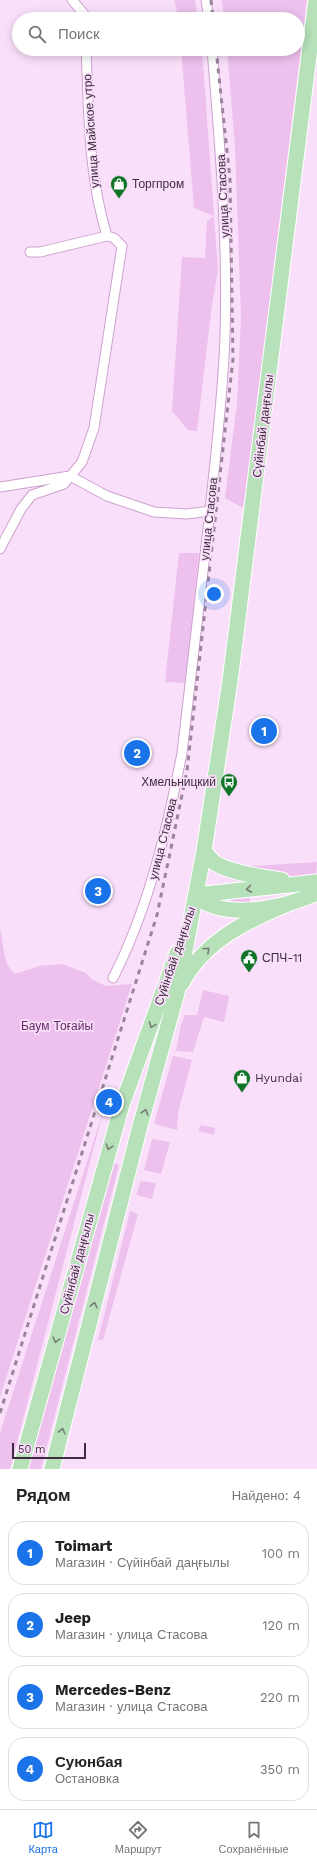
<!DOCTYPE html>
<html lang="ru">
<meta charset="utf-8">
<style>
:root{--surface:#fff;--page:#f6f6f6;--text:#222;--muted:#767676;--line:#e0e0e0;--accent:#1a73e8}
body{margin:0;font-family:"Work Sans",sans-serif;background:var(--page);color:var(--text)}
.scale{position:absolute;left:12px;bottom:10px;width:74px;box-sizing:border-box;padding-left:4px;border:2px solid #3e2d3e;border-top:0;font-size:11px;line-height:14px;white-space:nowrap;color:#3e2d3e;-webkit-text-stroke:3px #fadffa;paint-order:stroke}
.you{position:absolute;left:214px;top:594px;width:14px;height:14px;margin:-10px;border:3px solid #fff;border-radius:50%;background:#1a73e8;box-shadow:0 0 0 6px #1a73e833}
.badge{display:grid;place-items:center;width:26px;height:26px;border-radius:50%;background:var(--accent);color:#fff;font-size:13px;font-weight:700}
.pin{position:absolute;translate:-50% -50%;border:2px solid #fff;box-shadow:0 1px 4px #0006}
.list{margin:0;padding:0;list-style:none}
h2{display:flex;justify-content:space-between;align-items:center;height:52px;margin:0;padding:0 16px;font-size:17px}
h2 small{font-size:13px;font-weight:400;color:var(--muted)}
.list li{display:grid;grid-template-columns:26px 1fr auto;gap:12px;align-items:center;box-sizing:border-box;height:64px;margin:0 8px 8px;padding:0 8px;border:1px solid var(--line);border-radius:16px}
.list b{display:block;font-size:15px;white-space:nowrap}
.list p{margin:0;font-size:13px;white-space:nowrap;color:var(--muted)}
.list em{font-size:13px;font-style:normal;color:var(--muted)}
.icon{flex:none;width:22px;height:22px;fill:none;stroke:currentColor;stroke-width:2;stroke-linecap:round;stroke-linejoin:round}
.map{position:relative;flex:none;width:317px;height:1469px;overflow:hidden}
.search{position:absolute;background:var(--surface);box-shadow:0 2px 10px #0003;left:12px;right:12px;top:12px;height:44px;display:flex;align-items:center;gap:10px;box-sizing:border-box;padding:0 14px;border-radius:22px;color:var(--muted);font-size:15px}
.sheet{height:340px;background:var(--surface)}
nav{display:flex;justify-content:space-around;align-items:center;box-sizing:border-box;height:56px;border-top:1px solid var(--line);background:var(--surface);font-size:11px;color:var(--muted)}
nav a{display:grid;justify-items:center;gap:2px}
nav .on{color:var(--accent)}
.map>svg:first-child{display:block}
.green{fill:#edc0ed}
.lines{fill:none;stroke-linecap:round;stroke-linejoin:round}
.street-casing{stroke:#cda2ce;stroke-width:11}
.primary-casing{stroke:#fff;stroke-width:17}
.street{stroke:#fff;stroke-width:9}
.primary{stroke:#b6e1b9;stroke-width:15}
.rail{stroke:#9b859b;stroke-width:3;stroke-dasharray:5 5;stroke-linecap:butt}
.oneway{stroke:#747e75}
.labels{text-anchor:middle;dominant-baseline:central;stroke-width:3.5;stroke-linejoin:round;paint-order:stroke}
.street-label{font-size:12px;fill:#3e2d3e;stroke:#fadffa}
.poi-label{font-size:12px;fill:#3e2d3e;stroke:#fadffa;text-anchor:start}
.park-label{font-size:12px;fill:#642b66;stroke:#fadffa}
</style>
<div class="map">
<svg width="317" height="1469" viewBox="0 0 317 1469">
<rect width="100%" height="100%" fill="#fadffa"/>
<!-- green -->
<path class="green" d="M174,0H195L198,19H179Z
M222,0H307L249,472L243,508L225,498L237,404L241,317L235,147L227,49H298V19H224Z
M181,49H202L218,271L212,304L197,431L188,430L172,411L182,257L205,258L207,221L214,216L194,208Z
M179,553H199L186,683L165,682Z
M317,862L316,877H283L238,867Z
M250,898V904L230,905L231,899Z
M0,929C5,944 1,962 15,974L39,966L62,964L86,973L91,979L106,986L132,984L0,1397Z
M203,990L229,996L224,1022L204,1017L193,1052L176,1051L181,1025L185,1015H197Z
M173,1056L192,1060L178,1113L177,1130L155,1124V1120Z
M103,1112L10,1469H0V1433Z
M201,1125L215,1128L214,1135L198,1131Z
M152,1139L170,1142L161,1174L144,1170Z
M110,1161L119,1165L41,1469H28Z
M141,1181L156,1183L152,1199L136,1195Z
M130,1211L138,1214L103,1340H98Z"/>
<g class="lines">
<!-- street casing -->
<g class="street-casing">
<path id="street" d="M72,0L84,14V19
M206,0L209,19
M86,49C89,113 88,174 107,236
M0,487L70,476L107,496L154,512L187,514L210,511
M0,549L21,509L32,495L64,484L82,462L94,428L122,246L114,238L107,236L40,252H30
M113,978C149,907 167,830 182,753C191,675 200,598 209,520C215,459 223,398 225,336C228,240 220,145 212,49"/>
</g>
<!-- primary casing -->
<g class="primary-casing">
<path id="primary" d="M204,851C208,855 211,860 215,863C228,872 266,878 282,880
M196,895C200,898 204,902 208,904C239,918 288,906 317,893
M196,895L317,882
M182,983C204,941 248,920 290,903
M20,1469L122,1105L177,953
M52,1469L140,1126L177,993L204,851L230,681L316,0"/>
</g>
<!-- street -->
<use href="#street" class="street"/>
<!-- primary -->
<use href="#primary" class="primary"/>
<!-- rail -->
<path class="rail" d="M211,0L213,19
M0,1413L157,915L187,771L233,359L230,179L216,49"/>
</g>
<!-- one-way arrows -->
<defs><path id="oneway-chevron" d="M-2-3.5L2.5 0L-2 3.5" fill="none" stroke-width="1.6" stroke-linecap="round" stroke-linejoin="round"/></defs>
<g class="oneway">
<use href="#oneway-chevron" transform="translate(249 889) rotate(174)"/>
<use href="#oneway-chevron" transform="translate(207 950) rotate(-43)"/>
<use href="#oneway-chevron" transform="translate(152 1025) rotate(111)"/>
<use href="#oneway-chevron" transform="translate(145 1112) rotate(-74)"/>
<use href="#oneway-chevron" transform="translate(109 1147) rotate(107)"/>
<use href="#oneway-chevron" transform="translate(94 1305) rotate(-76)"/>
<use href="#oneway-chevron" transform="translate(56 1340) rotate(105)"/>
<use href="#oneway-chevron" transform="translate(62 1431) rotate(-76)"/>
</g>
<!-- icons -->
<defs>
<g id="shop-pin" transform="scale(0.9)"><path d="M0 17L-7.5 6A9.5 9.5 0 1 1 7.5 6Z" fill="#0e7526" stroke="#fadffa"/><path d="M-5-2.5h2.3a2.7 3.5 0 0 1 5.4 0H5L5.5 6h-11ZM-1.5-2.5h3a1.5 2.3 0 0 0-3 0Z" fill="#fff"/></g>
<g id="bus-pin" transform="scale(0.9)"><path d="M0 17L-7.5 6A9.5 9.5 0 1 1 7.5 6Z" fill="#0e7526" stroke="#fadffa"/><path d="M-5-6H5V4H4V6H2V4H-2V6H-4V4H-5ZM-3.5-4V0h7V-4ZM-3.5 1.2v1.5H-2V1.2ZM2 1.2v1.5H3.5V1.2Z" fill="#fff"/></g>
<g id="civic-pin" transform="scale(0.9)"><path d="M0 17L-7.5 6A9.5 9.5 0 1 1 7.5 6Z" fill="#0e7526" stroke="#fadffa"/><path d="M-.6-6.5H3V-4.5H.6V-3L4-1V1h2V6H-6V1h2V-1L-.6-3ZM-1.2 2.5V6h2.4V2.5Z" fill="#fff"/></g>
</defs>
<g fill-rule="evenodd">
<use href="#shop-pin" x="119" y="184"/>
<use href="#bus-pin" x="229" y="782"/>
<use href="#civic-pin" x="249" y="958"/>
<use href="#shop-pin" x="242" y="1078"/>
</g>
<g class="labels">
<!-- street labels -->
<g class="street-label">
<text transform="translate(91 131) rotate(-94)">улица Майское утро</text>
<text transform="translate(223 196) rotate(-93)">улица Стасова</text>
<text transform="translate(263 426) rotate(-83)">Сүйінбай даңғылы</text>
<text transform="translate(209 519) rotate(-84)">улица Стасова</text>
<text transform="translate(163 839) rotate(-76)">улица Стасова</text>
<text transform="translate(175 956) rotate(-71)">Сүйінбай даңғылы</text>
<text transform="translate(77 1264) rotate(-75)">Сүйінбай даңғылы</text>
</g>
<!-- poi labels -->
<g class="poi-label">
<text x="132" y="184">Торгпром</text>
<text x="216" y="782" text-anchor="end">Хмельницкий</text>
<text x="262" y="958">СПЧ-11</text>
<text x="255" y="1078">Hyundai</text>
</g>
<!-- park labels -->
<g class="park-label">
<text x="57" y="1026">Баум Тоғайы</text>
</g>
</g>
</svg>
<div class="scale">50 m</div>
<div class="you"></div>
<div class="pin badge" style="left:264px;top:731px">1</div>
<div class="pin badge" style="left:137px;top:753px">2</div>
<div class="pin badge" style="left:98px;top:891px">3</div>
<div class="pin badge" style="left:109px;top:1102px">4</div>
<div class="search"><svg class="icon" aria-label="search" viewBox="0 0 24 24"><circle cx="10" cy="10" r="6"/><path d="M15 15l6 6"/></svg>Поиск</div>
</div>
<section class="sheet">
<h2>Рядом<small>Найдено: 4</small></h2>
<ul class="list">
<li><span class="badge">1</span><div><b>Toimart</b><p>Магазин · Сүйінбай даңғылы</p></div><em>100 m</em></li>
<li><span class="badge">2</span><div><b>Jeep</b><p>Магазин · улица Стасова</p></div><em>120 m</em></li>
<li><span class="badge">3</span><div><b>Mercedes-Benz</b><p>Магазин · улица Стасова</p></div><em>220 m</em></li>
<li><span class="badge">4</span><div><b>Суюнбая</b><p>Остановка</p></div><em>350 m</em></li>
</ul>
</section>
<nav>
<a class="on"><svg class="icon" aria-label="map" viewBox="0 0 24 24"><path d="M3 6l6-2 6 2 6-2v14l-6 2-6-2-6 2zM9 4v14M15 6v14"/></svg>Карта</a>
<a><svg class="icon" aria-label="directions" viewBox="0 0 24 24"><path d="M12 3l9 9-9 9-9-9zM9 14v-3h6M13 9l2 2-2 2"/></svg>Маршрут</a>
<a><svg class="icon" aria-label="saved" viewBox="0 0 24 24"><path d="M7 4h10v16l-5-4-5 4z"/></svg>Сохранённые</a>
</nav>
